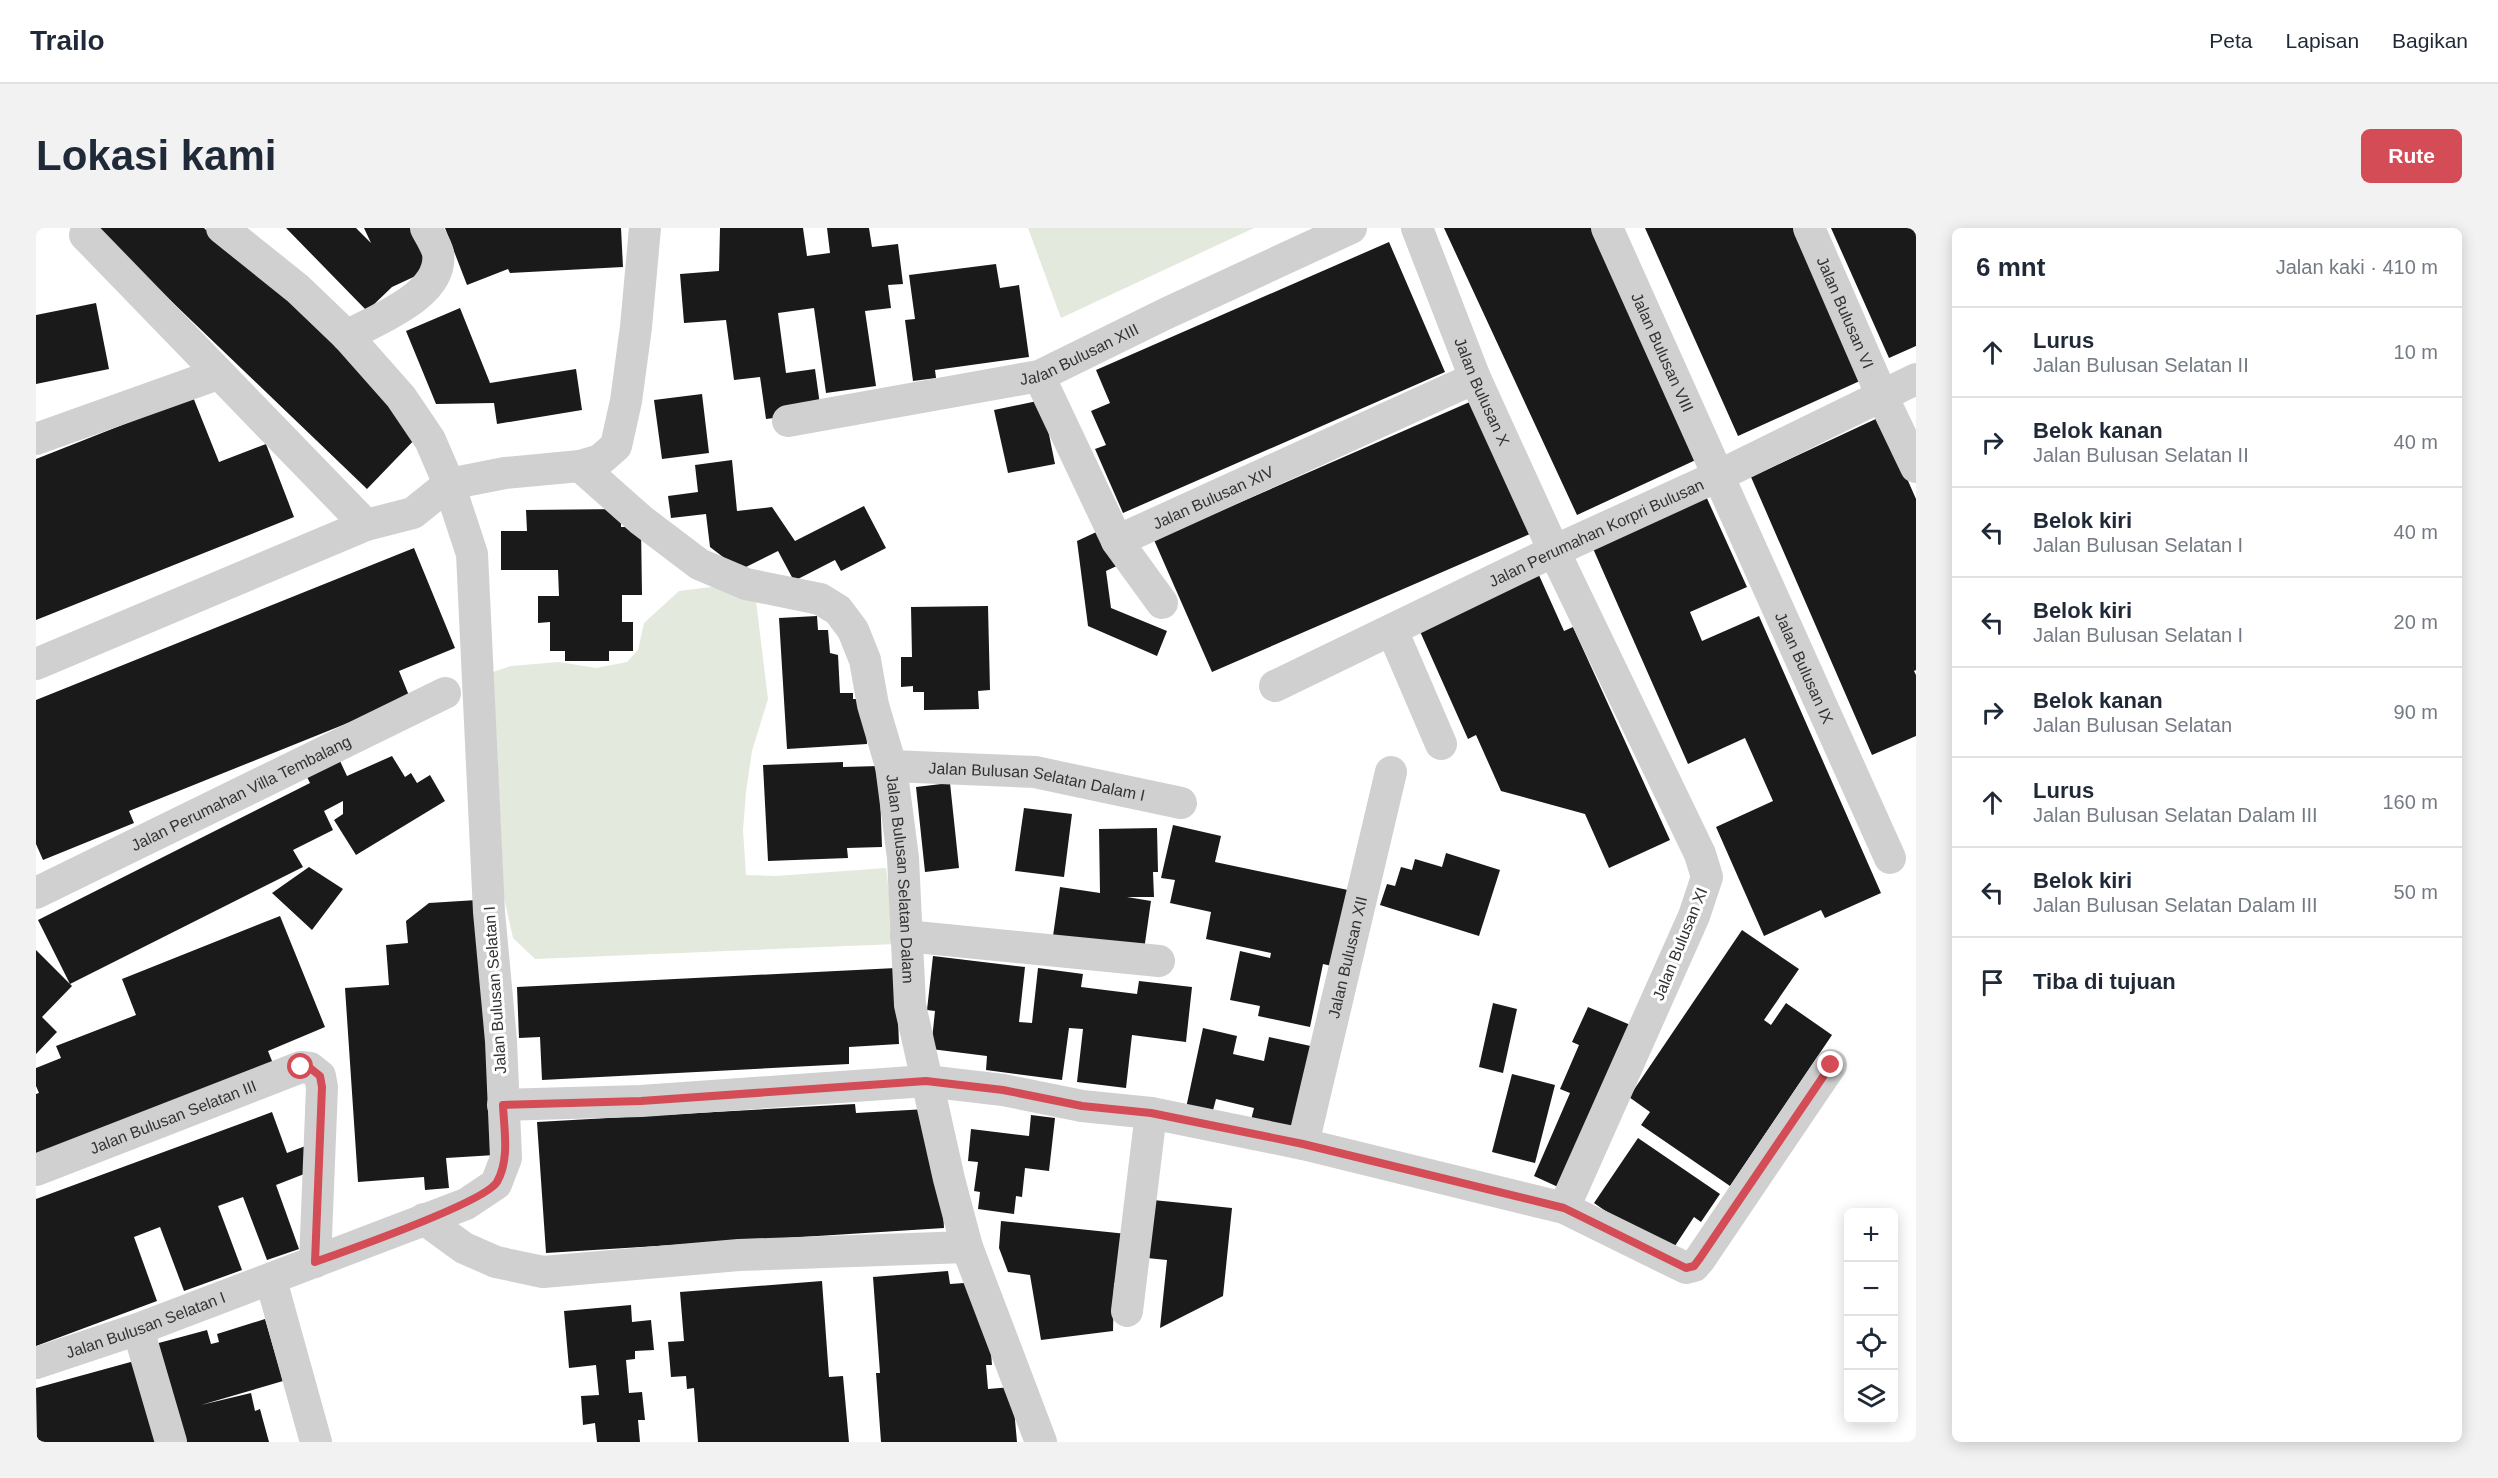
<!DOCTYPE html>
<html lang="id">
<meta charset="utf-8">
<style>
:root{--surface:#fff;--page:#f2f2f3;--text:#1f2937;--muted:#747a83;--line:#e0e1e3;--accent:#d34c56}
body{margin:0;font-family:Helvetica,sans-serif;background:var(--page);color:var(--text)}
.controls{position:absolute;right:18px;bottom:18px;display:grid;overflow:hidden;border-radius:9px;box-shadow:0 3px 15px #0003}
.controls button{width:54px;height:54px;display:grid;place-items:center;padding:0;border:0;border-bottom:2px solid var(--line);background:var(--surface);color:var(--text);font:30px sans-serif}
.stop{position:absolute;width:18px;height:18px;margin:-14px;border:4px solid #d34c56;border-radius:50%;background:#fff}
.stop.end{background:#d34c56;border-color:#fff;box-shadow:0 2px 6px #0008}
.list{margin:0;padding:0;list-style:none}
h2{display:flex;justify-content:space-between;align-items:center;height:78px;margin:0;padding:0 24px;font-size:26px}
h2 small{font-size:20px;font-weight:400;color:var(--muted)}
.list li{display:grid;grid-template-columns:39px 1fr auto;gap:18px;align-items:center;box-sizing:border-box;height:90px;padding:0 24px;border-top:2px solid var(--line)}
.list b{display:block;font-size:22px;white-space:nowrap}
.list p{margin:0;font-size:20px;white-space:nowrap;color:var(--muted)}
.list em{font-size:20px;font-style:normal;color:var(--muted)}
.icon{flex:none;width:33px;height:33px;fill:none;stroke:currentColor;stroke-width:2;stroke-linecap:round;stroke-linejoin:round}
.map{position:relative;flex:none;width:1880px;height:1214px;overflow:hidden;border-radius:9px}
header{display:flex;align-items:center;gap:36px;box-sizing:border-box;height:84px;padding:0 30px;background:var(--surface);border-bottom:2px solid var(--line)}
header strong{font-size:28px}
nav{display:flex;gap:33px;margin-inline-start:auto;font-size:21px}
.intro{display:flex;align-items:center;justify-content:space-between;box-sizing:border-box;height:144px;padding:0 36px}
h1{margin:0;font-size:42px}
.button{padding:15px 27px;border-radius:9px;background:var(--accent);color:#fff;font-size:21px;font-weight:700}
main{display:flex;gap:36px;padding:0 36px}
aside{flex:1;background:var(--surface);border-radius:9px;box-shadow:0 3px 15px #0003}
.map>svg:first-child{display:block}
.green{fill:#e3e9dd}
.building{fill:#1a1a1a}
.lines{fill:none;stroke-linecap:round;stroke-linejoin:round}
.minor{stroke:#d0d0d0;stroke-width:32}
.route{stroke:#d34c56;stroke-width:8}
.labels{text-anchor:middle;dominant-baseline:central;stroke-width:6;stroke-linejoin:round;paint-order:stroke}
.street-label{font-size:16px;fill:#333;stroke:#fff}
</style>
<header>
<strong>Trailo</strong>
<nav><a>Peta</a><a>Lapisan</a><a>Bagikan</a></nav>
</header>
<div class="intro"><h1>Lokasi kami</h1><a class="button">Rute</a></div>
<main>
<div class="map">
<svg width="1880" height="1214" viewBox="0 0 1880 1214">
<rect width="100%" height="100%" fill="#fff"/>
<!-- green -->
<path class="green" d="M992,0H1218L1025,90Z
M684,358L720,373L732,471L716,523L710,564L707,602L710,647L740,648L850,640L860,716L499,731L477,710L468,670L457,444L475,438L523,434L560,440L591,434L602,422L608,395L643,363Z"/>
<!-- building -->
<path class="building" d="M59,0H168L170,2L172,0L327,139L384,206L331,261Z
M250,0H320L335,15L328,0H381L399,39L356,59L331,83Z
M409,0H585L587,39L474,45L472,41L431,57Z
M684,0H767L771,28L794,25L791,0H833L836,19L862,16L867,56L852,57L855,80L829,83L840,158L790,165L778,80L742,85L750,145L779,141L785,184L730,191L724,149L698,152L690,92L648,95L644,46L683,43Z
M1408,0H1559L1664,230L1541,287Z
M1609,0H1759L1826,152L1702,208Z
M1795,0H1878L1880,5V118L1853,130Z
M1353,14L1409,144L1087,285L1059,221L1070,217L1055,183L1074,175L1060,142Z
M960,36L964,60L983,57L993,129L899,142L900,150L877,153L869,92L879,91L873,47Z
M60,75L73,141L0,156V87Z
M424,80L454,155L540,141L546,182L461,196L458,175L400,176L370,103Z
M666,166L673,225L626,231L618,172Z
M157,169L183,234L230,216L258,289L0,392V231Z
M1006,172L1019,236L972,245L958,182Z
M1436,173L1494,306L1176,444L1118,312Z
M1844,189L1880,271V442L1878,443L1880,447V508L1836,527L1715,249Z
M696,232L701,283L736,279L759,313L828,278L850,320L805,343L799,332L758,353L742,323L704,342L674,319L670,286L635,290L632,268L662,264L659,237Z
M1669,266L1711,359L1654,384L1666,413L1723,388L1845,665L1789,690L1785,682L1728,708L1680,599L1737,573L1709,510L1652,536L1555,316Z
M585,281V299H605L606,367H586V394H597V423H573V433H529V423H514V394L502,395V368H523L522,342H465V303H491L490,282Z
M1069,300L1085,336L1070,343L1075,380L1131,403L1121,428L1052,398L1041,313Z
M378,320L419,420L363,443L374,470L93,583L98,595L7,632L0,616V472Z
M1502,345L1528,403L1537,399L1634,612L1573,640L1549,586L1465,563L1440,507L1432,511L1382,399Z
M952,378L954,462L942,463L943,481L888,482V464H877V458L865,459V429H876L875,379Z
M781,388L782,402H792L794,425L802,427L804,465H817V471H829L831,516L751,521L743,390Z
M356,528L369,549L375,545L381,555L394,547L409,573L320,627L298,592L307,586V573L288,583L297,602L257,622L267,639L34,756L36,758L6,789L21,804L0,826V722L34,756L2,692L274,555L271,549L304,533L311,548Z
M807,534V539L843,538L846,619L811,620L812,630L732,633L727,537Z
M914,555L923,640L889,644L880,559Z
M988,580L1036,586L1028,649L979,643Z
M1137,597L1185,608L1179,634L1312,662L1296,738L1287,736L1274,799L1222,788L1224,778L1194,772L1204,723L1234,730L1235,725L1170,711L1175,684L1134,675L1139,652L1125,650Z
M1121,600L1122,644H1117L1118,669H1091L1115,673L1108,722L1017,708L1024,659L1064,665L1063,601Z
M1410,625L1464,642L1443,708L1344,677L1351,656L1359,658L1365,639L1376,642L1379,631L1406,639Z
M273,639L307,661L276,702L236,665Z
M441,672L459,927L410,930L413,960L389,962L388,949L322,954L309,760L353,757L350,717L372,715L370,693L393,675Z
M244,688L289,799L232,823L238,838L0,933V866L3,865L0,858V840L25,830L20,818L100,787L86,751Z
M1706,702L1763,741L1728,792L1735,797L1750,775L1796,807L1694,958L1605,897L1614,884L1593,869Z
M897,728L989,739L983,794L996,795L1002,740L1047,746L1045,759L1101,766L1103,753L1156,759L1150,814L1096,807L1090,860L1041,854L1047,801L1033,800L1026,852L950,842L951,828L895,821L899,783L891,782Z
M860,740L863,816L813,819V836L506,852L504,809L483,810L481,759Z
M1457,775L1481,781L1467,845L1443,839Z
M1552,779L1604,801L1533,964L1498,948L1534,865L1524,861L1543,817L1536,814Z
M1167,800L1201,808L1197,826L1228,833L1233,809L1284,820L1266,902L1215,892L1218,880L1180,871L1176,886L1150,880Z
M1476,846L1519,857L1499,935L1456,924Z
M819,876L820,885L891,881L904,933L908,1000L510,1025L501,894Z
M236,884L251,925L272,917L281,941L240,957L263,1021L231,1032L207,969L182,978L206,1042L148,1063L124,999L98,1009L121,1073L0,1118V971Z
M995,887L1019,890L1013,943L989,940L986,969L980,968L978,986L942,981L944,964L938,963L942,934L932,933L935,901L993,908Z
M1602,910L1684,966L1665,994L1658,989L1633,1027L1558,975Z
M1117,972L1196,980L1187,1068L1124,1100L1131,1032L1111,1030Z
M965,993L1091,1006L1085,1056L1078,1055L1077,1103L1005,1112L994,1047L972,1044L963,1020Z
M912,1043L914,1056L942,1054L952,1088L956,1137H950L952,1161L976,1159L981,1214H845L840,1145H844L837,1049Z
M786,1053L793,1149L807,1148L813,1214H662L658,1160L651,1161L650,1148L635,1149L632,1114L648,1113L644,1064Z
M595,1077L596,1094L615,1092L618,1122L599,1123V1131L590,1132L593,1165L606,1164L609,1192H602L604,1214H561L559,1195L547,1197L545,1168L563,1167L560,1137L533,1140L528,1083Z
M229,1091L247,1153L165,1177L215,1165L219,1183L224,1181L233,1214H147L119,1116L171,1102L175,1116L183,1114L181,1106Z
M102,1132L124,1214H1L0,1160Z"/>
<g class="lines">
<!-- minor -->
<g class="minor">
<path id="s1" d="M1381,0L1439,150L1518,323L1664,626L1671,649L1658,688L1528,980"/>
<path id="s2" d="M1571,0L1854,630"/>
<path id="s3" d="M1773,0L1846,168L1880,239"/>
<path d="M49,7L330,297"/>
<path d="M311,108C341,91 408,67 402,25C400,17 394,8 390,0"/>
<path id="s4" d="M1003,148L1081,313L1439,150"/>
<path id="s5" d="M752,193L1003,148L1129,86L1315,0"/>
<path d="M0,211L182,146"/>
<path id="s6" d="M544,238L605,292L663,336L710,356L784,371L802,382L817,402L829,432L837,477L855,538L867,630L874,777L913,951L931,1019L1005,1214"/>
<path d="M1081,313L1126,375"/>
<path d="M1356,402L1405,516"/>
<path d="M0,436L330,297L377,285L413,256L469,245L544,238L564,232L580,218L590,173L600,99L609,0"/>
<path id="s7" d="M1239,458L1518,323L1682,248L1880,151"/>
<path id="s8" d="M855,538L999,544L1145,575"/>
<path id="s9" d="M0,665L409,465"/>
<path d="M870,708L1123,733"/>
<path d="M467,877L605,873L890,853L967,862L1046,878L1115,885L1267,916L1528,980L1650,1040L1658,1038L1664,1031L1795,837"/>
<path id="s10" d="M1267,916L1355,544"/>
<path id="s11" d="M0,942L265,839L274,840L284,848L286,859L279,1034"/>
<path d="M388,991L428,1020L460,1034L507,1044L703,1027L931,1019"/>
<path d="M235,1052L280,1214"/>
<path d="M1091,1083L1115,885"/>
<path d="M102,1101L135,1214"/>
<path id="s12" d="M0,1135L102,1101L430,976L460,956L470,930L465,813L453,684L436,326L413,256L394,212L365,169L311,108L262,61L186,0"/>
</g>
</g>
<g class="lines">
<!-- route -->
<path class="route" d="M265,839L274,840L284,848L286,859L279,1034C310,1023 449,974 461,954C474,931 468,902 467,877L605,873L890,853L967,862L1046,878L1115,885L1267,916L1528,980L1650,1040L1658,1038L1664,1030L1795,837"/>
</g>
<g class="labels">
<!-- street labels -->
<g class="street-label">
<text stroke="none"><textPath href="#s3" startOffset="92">Jalan Bulusan VI</textPath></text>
<text stroke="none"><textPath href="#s5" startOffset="300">Jalan Bulusan XIII</textPath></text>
<text stroke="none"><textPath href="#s2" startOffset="136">Jalan Bulusan VIII</textPath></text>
<text stroke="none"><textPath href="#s1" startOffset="176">Jalan Bulusan X</textPath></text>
<text stroke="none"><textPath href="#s4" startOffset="288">Jalan Bulusan XIV</textPath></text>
<text stroke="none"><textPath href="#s7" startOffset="356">Jalan Perumahan Korpri Bulusan</textPath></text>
<text stroke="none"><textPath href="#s2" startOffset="482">Jalan Bulusan IX</textPath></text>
<text stroke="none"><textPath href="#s8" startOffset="147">Jalan Bulusan Selatan Dalam I</textPath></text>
<text stroke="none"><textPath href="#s9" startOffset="228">Jalan Perumahan Villa Tembalang</textPath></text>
<text stroke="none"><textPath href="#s6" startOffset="582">Jalan Bulusan Selatan Dalam</textPath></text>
<text transform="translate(1644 716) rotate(-68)">Jalan Bulusan XI</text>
<text stroke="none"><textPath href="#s10" startOffset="192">Jalan Bulusan XII</textPath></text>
<text transform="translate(459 762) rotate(-94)">Jalan Bulusan Selatan I</text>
<text stroke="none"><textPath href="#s11" startOffset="147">Jalan Bulusan Selatan III</textPath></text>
<text stroke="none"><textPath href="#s12" startOffset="116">Jalan Bulusan Selatan I</textPath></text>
</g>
</g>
</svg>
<div class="controls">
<button>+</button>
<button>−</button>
<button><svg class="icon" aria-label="locate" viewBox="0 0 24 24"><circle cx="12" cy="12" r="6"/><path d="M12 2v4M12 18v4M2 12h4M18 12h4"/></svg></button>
<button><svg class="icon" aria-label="layers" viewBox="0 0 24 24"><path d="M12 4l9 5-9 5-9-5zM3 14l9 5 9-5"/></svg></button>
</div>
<div class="stop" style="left:265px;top:839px"></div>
<div class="stop end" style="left:1795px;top:837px"></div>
</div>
<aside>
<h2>6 mnt<small>Jalan kaki · 410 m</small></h2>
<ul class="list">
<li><svg class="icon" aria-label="ahead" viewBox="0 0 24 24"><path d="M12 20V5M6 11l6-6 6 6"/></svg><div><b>Lurus</b><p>Jalan Bulusan Selatan II</p></div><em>10 m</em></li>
<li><svg class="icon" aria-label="right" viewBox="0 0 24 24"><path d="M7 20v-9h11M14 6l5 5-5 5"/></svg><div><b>Belok kanan</b><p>Jalan Bulusan Selatan II</p></div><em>40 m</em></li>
<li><svg class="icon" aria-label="left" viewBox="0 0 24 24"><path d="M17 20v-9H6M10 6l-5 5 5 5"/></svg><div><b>Belok kiri</b><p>Jalan Bulusan Selatan I</p></div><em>40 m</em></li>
<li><svg class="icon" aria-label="left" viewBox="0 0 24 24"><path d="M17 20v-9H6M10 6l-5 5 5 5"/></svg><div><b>Belok kiri</b><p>Jalan Bulusan Selatan I</p></div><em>20 m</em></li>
<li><svg class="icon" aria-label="right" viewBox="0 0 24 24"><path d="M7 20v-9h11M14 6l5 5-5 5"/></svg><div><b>Belok kanan</b><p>Jalan Bulusan Selatan</p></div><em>90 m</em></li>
<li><svg class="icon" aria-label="ahead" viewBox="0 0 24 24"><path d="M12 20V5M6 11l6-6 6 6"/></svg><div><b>Lurus</b><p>Jalan Bulusan Selatan Dalam III</p></div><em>160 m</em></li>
<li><svg class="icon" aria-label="left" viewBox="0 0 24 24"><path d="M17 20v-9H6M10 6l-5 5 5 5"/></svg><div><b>Belok kiri</b><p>Jalan Bulusan Selatan Dalam III</p></div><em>50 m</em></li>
<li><svg class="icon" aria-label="arrive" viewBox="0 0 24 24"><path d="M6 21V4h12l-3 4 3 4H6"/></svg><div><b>Tiba di tujuan</b></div></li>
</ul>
</aside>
</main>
